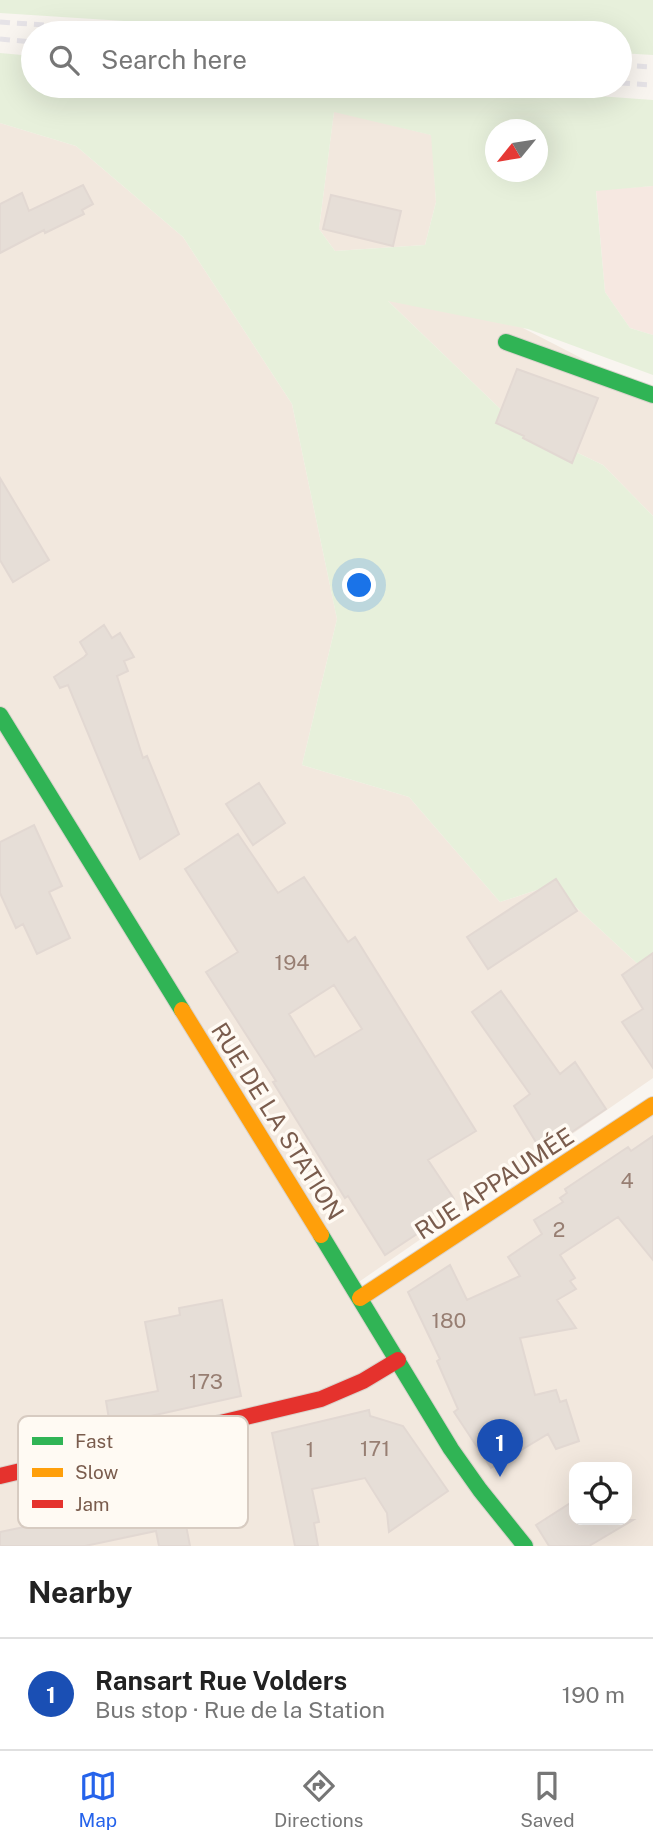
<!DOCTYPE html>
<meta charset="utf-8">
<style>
:root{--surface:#fff;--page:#f6f6f6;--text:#222;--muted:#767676;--line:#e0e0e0;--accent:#2563eb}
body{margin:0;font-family:"Public Sans",sans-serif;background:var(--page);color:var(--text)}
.controls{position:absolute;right:21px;bottom:21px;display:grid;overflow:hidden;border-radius:14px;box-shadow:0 7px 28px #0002}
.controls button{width:63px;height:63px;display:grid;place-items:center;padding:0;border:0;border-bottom:2px solid var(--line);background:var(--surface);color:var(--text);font:35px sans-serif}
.compass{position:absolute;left:485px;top:119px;width:63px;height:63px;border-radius:50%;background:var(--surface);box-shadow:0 7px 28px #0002;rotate:240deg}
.you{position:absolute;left:360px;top:586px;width:24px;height:24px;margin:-18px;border:5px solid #fff;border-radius:50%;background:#1a73e8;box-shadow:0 0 0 10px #1a73e833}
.badge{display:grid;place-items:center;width:46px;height:46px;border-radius:50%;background:var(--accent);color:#fff;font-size:23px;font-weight:700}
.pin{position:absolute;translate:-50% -58px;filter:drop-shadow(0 2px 4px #0008)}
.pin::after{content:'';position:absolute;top:37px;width:24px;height:21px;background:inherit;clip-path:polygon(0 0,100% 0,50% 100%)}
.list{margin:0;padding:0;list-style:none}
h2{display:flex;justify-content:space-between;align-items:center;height:91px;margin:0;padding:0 28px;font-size:30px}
h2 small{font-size:23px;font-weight:400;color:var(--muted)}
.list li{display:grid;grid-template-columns:46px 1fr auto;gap:21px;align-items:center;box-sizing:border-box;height:112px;padding:0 28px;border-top:2px solid var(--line)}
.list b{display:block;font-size:26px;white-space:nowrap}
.list p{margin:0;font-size:23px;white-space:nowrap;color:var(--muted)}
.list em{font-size:23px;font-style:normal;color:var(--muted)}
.icon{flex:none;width:38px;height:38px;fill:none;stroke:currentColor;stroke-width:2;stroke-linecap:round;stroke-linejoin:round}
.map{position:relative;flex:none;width:653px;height:1546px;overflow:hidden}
.search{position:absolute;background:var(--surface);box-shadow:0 7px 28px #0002;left:21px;right:21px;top:21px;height:77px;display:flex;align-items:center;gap:18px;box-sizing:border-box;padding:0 24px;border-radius:38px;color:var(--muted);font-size:26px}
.sheet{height:203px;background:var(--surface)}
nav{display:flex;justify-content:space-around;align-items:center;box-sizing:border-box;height:98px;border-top:2px solid var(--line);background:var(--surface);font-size:19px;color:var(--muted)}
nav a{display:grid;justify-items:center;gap:4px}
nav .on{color:var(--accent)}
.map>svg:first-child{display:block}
.residential{fill:#f2e8de;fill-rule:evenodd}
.commercial{fill:#f6e8e1}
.green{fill:#e7f0db;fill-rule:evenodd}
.building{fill:#e6ded7;stroke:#e2d8d2;stroke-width:2;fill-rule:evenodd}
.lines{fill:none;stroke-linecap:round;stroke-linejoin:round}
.fast-casing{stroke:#d9d2cb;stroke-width:18}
.slow-casing{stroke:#d9d2cb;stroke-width:18}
.jam-casing{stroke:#d9d2cb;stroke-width:18}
.fast{stroke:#30b455;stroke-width:16}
.slow{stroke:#ff9f0a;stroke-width:16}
.jam{stroke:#e5322d;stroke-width:16}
.rail{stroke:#e6e3e7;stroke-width:5;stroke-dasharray:10 7;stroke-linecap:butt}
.labels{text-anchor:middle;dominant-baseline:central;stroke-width:7;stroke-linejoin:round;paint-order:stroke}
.number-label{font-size:21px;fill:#977e72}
.street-label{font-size:24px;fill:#7a5c4d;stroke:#fffaf3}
.key{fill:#fffaf3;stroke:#d7cbc1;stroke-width:2}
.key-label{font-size:19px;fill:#7a5c4d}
</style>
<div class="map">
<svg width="653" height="1546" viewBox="0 0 653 1546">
<rect width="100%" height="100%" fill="#f9f5f0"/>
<!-- residential -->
<path class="residential" d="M334,111L432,135L436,202L425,245L335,251L319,229Z
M0,123L76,146L183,237L292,404L337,619L302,765L409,797L500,902L552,885L653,978V1078L353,1286L360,1298L653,1105V1546H0ZM574,1467H627V1520H574Z
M387,300L521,327L653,395V516L603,465L515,423Z"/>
<!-- commercial -->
<path class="commercial" d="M653,186V335L630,328L605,292L596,190Z"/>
<!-- green -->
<path class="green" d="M0,0H653V55L620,53V33H310L0,13Z
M0,53L33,56V86H459L653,100V186L596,191L605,292L630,328L653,335V375L528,329L388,301L515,423L603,465L653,516V978L552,885L500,902L409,797L302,765L337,619L292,404L183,237L76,146L0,123ZM334,112L431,135L436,202L425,245L335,251L319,229ZM496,130H538V172H496Z"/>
<!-- building -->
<path class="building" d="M83,185L93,204L82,210L84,214L45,233L44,230L0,253V204L22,193L29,211Z
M331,195L401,211L393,246L323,229Z
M517,369L598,398L572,463L523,438L524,436L496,423Z
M0,478L49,560L13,582L0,560Z
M104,625L112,638L120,633L134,657L124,661L128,671L117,676L143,758L147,756L179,834L140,859L68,685L60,688L54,677L84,657L87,654L80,642Z
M259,783L285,823L253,845L226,804Z
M34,825L62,886L49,892L70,938L37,954L23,924L16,928L0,893V842Z
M238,834L278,893L304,877L348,942L355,937L476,1131L428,1160L454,1199L431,1215L432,1224L385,1255L348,1196L345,1198L273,1082L276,1081L206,972L238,952L185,869ZM334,985L362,1029L315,1057L289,1014Z
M556,879L577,911L488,969L467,937Z
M653,953V1068L622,1022L643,1009L622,975Z
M501,991L560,1074L575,1062L606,1109L542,1152L514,1106L530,1094L472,1012Z
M653,1136V1260L618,1217L560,1255L575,1278L570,1281L576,1289L557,1300L576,1328L520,1338L535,1395L556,1390L560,1402L566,1400L579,1441L556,1449L548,1434L491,1468L454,1412L458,1409L437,1361L440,1359L408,1292L450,1265L467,1300L520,1276L508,1257L542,1234L534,1220L563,1202L560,1198L567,1193L565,1189L628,1147L631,1151Z
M222,1300L241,1396L110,1425L106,1401L158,1391L145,1322L180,1315L179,1308Z
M369,1410L370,1416L403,1426L448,1491L389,1532L387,1513L365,1478L312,1489L319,1522L314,1523L318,1546H295L272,1433Z
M198,1466L200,1473L219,1469L226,1507L184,1515L190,1546H159L156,1531L85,1546H0V1532L67,1518L62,1495Z
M572,1502L574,1506V1520H633L589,1546H549L536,1525Z"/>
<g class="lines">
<!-- fast casing -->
<g class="fast-casing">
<path id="fast" d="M506,342L653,395
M0,715L182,1010
M321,1235L451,1449L480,1490L525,1546"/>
</g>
<!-- slow casing -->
<g class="slow-casing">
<path id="slow" d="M182,1010L321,1235
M360,1298L653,1105"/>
</g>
<!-- jam casing -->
<g class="jam-casing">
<path id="jam" d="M0,1476L321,1399L363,1381L398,1360"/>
</g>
<!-- fast -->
<use href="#fast" class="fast"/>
<!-- slow -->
<use href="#slow" class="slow"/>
<!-- jam -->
<use href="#jam" class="jam"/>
<!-- rail -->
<path class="rail" d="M0,22L159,33
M0,39L33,42
M620,65L653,67
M620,83L653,85"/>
</g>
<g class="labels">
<!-- number labels -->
<g class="number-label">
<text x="292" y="962">194</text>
<text x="627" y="1180">4</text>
<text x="559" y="1229">2</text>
<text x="449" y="1320">180</text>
<text x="206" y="1381">173</text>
<text x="375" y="1448">171</text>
<text x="310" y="1449">1</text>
</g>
<!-- street labels -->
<g class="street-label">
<text transform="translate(278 1121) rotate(58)">RUE DE LA STATION</text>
<text transform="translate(494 1183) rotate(-33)">RUE APPAUMÉE</text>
</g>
</g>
<!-- legend -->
<rect x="18" y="1416" width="230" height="112" rx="10" class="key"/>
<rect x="32" y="1437" width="31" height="8" fill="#30b455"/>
<rect x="32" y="1468" width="31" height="9" fill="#ff9f0a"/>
<rect x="32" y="1500" width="31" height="8" fill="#e5322d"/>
<g class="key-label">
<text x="75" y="1448">Fast</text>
<text x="75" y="1479">Slow</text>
<text x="75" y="1511">Jam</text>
</g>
</svg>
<div class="controls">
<button><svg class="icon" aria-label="locate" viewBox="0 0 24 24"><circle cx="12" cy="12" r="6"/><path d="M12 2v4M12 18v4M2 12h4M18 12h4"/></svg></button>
</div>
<svg class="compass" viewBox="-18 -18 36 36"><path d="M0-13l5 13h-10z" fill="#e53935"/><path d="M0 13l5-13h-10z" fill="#767676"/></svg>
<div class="you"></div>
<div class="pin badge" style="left:500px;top:1477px;background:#1a4fb4">1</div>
<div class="search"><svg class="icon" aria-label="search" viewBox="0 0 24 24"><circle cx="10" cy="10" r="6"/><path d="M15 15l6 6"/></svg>Search here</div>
</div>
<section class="sheet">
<h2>Nearby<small></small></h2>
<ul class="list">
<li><span class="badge" style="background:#1a4fb4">1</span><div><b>Ransart Rue Volders</b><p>Bus stop · Rue de la Station</p></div><em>190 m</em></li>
</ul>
</section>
<nav>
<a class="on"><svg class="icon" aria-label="map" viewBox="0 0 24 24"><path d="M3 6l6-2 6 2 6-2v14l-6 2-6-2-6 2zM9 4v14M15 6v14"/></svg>Map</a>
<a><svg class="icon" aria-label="directions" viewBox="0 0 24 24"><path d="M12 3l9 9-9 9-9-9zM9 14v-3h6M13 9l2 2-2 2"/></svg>Directions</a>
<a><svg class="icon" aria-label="saved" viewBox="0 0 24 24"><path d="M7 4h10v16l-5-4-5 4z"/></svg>Saved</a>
</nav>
